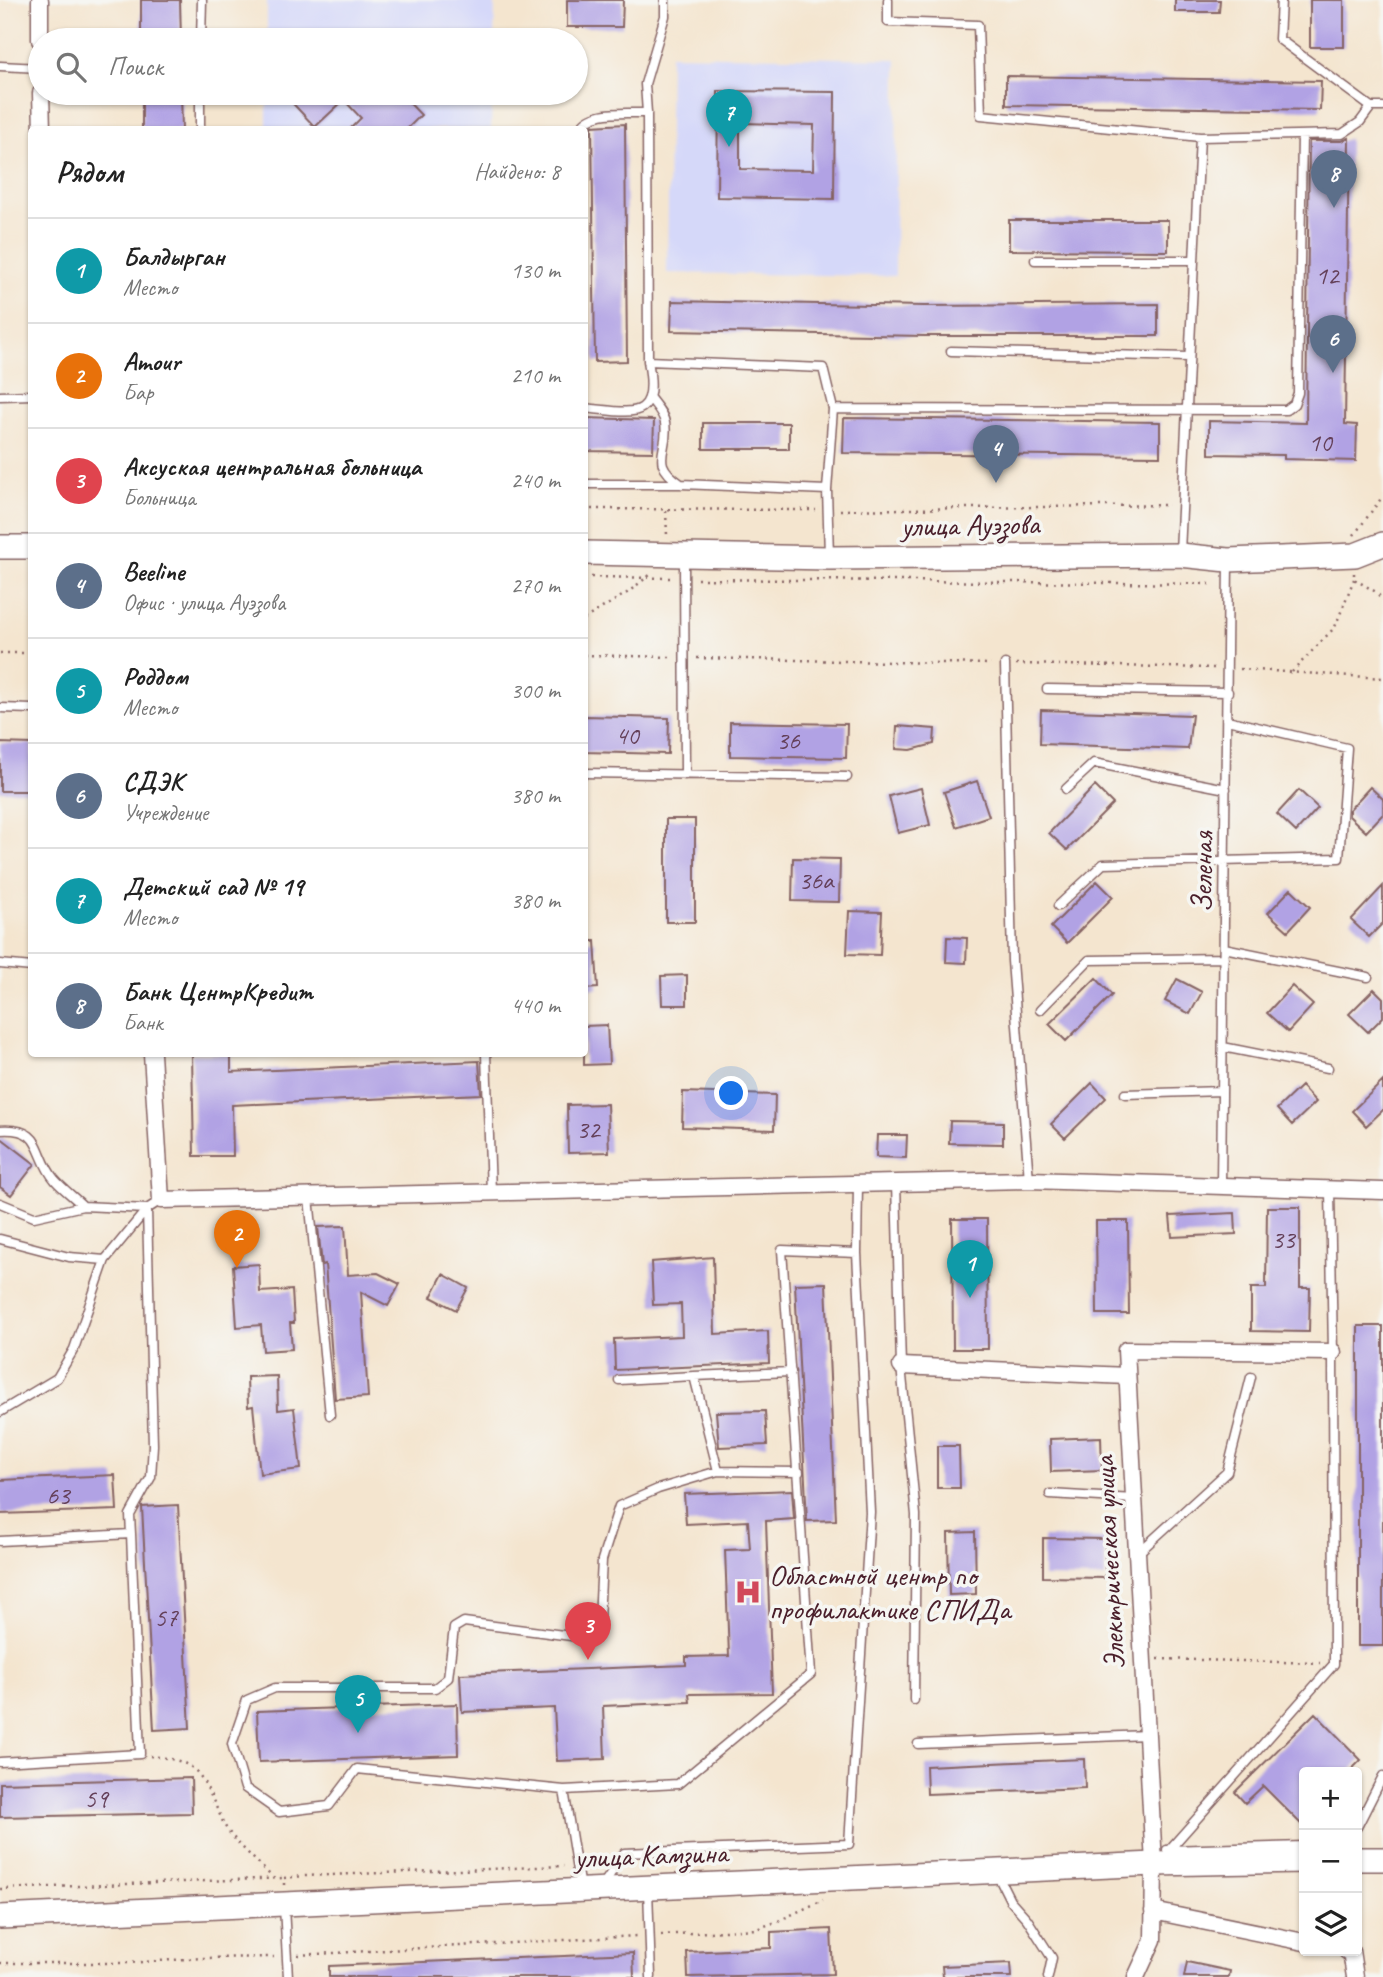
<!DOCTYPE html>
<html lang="ru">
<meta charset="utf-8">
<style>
:root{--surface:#fff;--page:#f6f6f6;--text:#222;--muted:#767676;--line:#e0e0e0;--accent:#d1495b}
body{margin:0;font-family:Caveat,sans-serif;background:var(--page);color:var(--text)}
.controls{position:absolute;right:21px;bottom:21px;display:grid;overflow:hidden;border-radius:7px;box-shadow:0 2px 5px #0004}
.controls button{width:63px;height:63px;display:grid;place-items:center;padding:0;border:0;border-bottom:2px solid var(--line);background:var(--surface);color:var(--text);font:35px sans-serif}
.you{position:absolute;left:732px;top:1094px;width:24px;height:24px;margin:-18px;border:5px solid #fff;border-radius:50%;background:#1a73e8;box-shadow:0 0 0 10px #1a73e833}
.badge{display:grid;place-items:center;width:46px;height:46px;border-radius:50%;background:var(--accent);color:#fff;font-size:23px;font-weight:700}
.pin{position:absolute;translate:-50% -58px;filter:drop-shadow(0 2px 4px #0008)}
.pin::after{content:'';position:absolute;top:37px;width:24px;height:21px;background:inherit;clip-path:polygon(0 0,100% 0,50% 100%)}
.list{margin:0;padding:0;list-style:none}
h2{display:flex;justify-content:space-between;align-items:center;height:91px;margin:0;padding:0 28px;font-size:30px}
h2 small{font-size:23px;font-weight:400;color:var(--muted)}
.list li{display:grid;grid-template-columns:46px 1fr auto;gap:21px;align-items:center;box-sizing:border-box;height:105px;padding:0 28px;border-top:2px solid var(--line)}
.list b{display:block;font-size:26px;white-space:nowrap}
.list p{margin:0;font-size:23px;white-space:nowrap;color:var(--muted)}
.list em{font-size:23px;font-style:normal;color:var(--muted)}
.icon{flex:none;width:38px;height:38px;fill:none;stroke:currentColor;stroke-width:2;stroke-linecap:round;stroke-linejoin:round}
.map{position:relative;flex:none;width:1383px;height:1977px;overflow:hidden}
.search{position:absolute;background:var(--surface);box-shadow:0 2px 5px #0004;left:28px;top:28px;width:560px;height:77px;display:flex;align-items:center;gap:18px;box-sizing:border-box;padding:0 24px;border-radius:38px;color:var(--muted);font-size:26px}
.panel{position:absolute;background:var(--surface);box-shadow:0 2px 5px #0004;left:28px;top:126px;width:560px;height:931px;border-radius:7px}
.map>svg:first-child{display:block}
.built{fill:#d5d8f9}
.building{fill:#b1a2e4;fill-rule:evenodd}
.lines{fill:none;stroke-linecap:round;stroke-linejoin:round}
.lane-casing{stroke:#866464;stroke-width:11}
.street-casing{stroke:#866464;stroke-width:19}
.secondary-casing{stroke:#866464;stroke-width:26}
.path{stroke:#866464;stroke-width:2.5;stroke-dasharray:2 5;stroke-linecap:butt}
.lane{stroke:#fff;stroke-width:8}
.street{stroke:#fff;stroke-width:16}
.secondary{stroke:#fff;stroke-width:23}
.labels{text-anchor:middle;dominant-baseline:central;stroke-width:7;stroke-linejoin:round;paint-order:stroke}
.number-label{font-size:26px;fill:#644059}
.street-label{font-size:30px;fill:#4a1f2b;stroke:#f6f6f2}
.poi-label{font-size:30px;fill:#4a1f2b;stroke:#f6f6f2;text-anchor:start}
</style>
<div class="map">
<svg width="1383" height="1977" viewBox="0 0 1383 1977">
<rect width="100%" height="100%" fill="#f6f6f2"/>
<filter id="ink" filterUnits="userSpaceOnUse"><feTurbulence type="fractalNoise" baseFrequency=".0143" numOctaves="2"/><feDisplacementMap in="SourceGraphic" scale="14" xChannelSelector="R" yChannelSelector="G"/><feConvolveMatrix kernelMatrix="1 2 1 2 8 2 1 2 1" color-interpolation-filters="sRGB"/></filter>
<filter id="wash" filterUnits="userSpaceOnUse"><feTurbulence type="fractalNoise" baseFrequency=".00686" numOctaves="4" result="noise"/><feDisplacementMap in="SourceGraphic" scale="28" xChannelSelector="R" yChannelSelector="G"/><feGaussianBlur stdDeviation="1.57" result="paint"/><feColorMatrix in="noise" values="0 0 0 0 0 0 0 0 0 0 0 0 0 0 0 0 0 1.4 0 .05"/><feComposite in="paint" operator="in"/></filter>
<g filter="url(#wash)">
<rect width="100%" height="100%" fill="#f4e5cf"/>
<!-- built -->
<path class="built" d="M267,0H495L494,40H267Z
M670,55L897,59L895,276L667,273Z
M267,93H492L491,129H267Z"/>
<g id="blocks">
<!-- building -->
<path class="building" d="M141,0H180L181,40H141Z
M567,0H623L622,27H567Z
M1175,0H1220L1219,12H1175Z
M1310,0H1344V47H1310Z
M1006,76L1321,81L1320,110L1006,105Z
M718,91L835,92L834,199L717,197ZM740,123L814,125L813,170L740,169Z
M142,93H181L182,130H142Z
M283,93H400L421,115L406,130H349L361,118L344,100L315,127Z
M625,124L627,361L595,362L592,126Z
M1349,138L1345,424L1357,425L1356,461L1284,459V455L1209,454V421L1306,423L1309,141H1342Z
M1009,220H1168V251L1009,250Z
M672,301L924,306L1158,304V336H924L671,331Z
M584,418L654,420L653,452L584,451Z
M844,418L1160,422V456L843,453Z
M703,423H789V449H703Z
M1041,710L1192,715L1188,749L1040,744Z
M584,716L669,718L668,754L584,752Z
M730,722L847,724L846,758L730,756Z
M897,726L935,729L934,744L911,750L896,749Z
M0,743L32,744V791H0Z
M977,781L989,816L956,827L944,792Z
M1095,786L1113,804L1067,850L1049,833Z
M1370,787L1383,799V814L1366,832L1349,816V810Z
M921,788L930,825L898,833L889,796Z
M1299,790L1318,808L1296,832L1277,814Z
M666,819H695V922H666Z
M793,858L840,859L839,902L792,901Z
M1097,881L1113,897L1067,943L1051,927Z
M1383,886V923L1369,937L1351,920Z
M1291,889L1310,907L1288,931L1268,913Z
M849,911L882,912L880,955L847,954Z
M947,937L967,938L966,963L946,962Z
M584,941H595L598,988L584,989Z
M687,975V1005H662L661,976Z
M1096,978L1112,995L1066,1041L1049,1024Z
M1177,979L1202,992L1190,1014L1165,1001Z
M1292,986L1313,1005L1288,1032L1267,1013Z
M1374,989L1383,998V1017L1368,1032L1349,1014Z
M607,1025L609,1064L584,1065V1026Z
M192,1054H231V1072L479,1061L481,1094L232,1105L233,1156H194Z
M1383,1081V1110L1366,1126L1352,1111Z
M1092,1083L1106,1098L1065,1138L1051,1124Z
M1301,1086L1316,1102L1292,1125L1277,1109Z
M683,1092L775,1095L774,1130L682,1127Z
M607,1104L609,1152L568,1153L567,1105Z
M950,1121L1003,1122V1144L949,1143Z
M877,1135H907L906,1158L876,1157Z
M0,1137L35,1164L11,1195L0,1187Z
M1267,1207H1300V1288H1310L1309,1332L1251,1331V1288H1266Z
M1235,1213L1236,1234L1172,1237L1170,1216Z
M952,1219H987L988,1349H953Z
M1096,1221H1128L1129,1314H1097Z
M345,1226L348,1275L378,1273L400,1284L388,1306L361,1292L368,1397L335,1399L325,1264L322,1265L318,1227Z
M713,1257L715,1334L768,1331L769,1363L615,1370L614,1339L682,1336L681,1304L653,1305L651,1262Z
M259,1264L260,1292L292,1290L294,1323H290L292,1349L263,1351L261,1325L237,1327L233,1266Z
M443,1274L468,1288L456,1310L431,1297Z
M826,1283L836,1520L807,1521L795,1284Z
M1358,1326H1383V1646H1358Z
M277,1376L278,1410L294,1408L301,1469L260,1474L253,1406L248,1407L247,1377Z
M765,1411L767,1445L719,1447L716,1412Z
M1101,1437L1102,1470L1051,1472L1050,1439Z
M937,1446H959L960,1488H937Z
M115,1475L117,1510L0,1514V1480Z
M792,1490L794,1519L766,1521L772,1693L689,1694L690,1702L603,1706L605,1759L557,1761L554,1708L462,1712L460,1674L686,1665V1657L729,1656L725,1550L750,1549L748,1521L686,1524L684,1494Z
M178,1505L190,1728L154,1730L142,1507Z
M975,1532L976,1594L949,1595L948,1533Z
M1043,1538L1105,1539V1578L1043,1577Z
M457,1704L458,1755L259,1762L257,1711Z
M1315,1713L1361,1760L1349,1772H1304V1827L1263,1786L1245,1803L1235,1792Z
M1084,1759L1085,1788L927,1794L926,1766Z
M191,1778L192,1813L0,1817V1783Z
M831,1929L833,1974L688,1977L687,1952L771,1948V1932Z
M633,1953L634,1977H329V1966Z
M1187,1962L1230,1971L1229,1977H1184Z
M1011,1963L1012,1977H943L942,1966Z"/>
</g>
</g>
<g filter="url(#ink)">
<use href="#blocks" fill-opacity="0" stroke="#866464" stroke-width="2"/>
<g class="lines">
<!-- lane casing -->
<g class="lane-casing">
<path id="lane" d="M888,0V22L978,25L981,115L1200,137
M1281,0L1279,39L1371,107
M201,40L202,0
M0,66L40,68
M200,130V93
M579,130C590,108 625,114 647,113
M1035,260H1193
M951,351L1188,357
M648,361L823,368L833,409L827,490L829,555
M0,396L32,395
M650,398C655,405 664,414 665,423C670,452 647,461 681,484L827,490
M584,408C631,412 660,424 648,361L647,113L645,84L665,16V0
M833,409L1286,410L1294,404L1298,393L1302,135
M584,484H680
M1180,552L1200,137L1342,134L1360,122L1371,107H1383
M684,558L685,775
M1005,664L1012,961L1029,1180
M1047,689L1228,692
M0,708L32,709
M584,773L847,777
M1066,789L1094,763L1226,789
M1058,906L1103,864L1339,858L1347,748L1227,720
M1224,948L1368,977
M0,964L32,967
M1040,1010L1089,960L1224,958
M1223,1047L1328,1068
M486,1054L491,1192
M1125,1094L1222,1091
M0,1130C45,1127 33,1154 55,1180C63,1189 74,1197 83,1206
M896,1183L901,1366L916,1515L914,1700
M1221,1185L1228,562
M309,1197L330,1415
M0,1203L34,1217L83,1206L147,1209L161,1200
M0,1239L69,1257L105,1260
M791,1372L694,1376L718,1471L799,1472
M619,1380L694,1376
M0,1412L57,1378L74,1349L105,1260L147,1209
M1050,1494L1134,1499
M131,1534L130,1515L151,1477L153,1445L147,1209
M0,1541L131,1534L140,1754L0,1762
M1137,1554L1227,1472L1251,1377
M918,1744L1147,1735
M564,1790L678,1784L811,1674L782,1250L857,1253
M1357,1827L1383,1776
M1167,1850L1304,1846
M1169,1850L1334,1664L1333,1352L1330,1191
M997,1874L1010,1900L1027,1919L1052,1958L1048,1977
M603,1885L624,1853L849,1844L870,1512L857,1253L858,1184
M580,1889L564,1790L357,1769L329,1806L279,1812L245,1788L232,1744L247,1700L275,1688H435L448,1678L454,1628L464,1622L579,1637L599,1620L602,1560L619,1506L658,1489L718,1471
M648,1889L651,1977
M284,1907L288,1977"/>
</g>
<!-- street casing -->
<g class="street-casing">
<path id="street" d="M40,0V40
M41,93L42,130
M152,1054L161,1200L1029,1180L1383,1191
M901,1366L1127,1376
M1153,1911L1304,1942
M1347,1951H1351L1355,1977
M1136,1977L1153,1940L1154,1864L1126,1350L1333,1352"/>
</g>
<!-- secondary casing -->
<g class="secondary-casing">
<path id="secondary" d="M0,547H32
M584,553L829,558L1180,555L1228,560L1355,555L1383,544
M1357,1859H1383
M0,1917L1154,1864L1304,1861"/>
</g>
<!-- path -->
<path class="path" d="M584,509L816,510
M840,510L1169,505
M666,511L667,536
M1354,535L1383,496
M1354,573V579L1376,592L1383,600
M584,577L673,578
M697,579L1215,584
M584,619L627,593L651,574
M0,653H32
M584,655L673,657
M697,658L991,664
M1016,664L1215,668
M1240,669L1383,678
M1292,672L1335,627L1354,579
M1158,1659L1320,1663
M150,1756C199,1761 199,1771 219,1813C222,1819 224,1826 229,1832C242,1849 259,1863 274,1879
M588,1865L603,1864
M284,1885V1878L304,1876L564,1866
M0,1889L284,1878
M661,1935L756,1929L776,1922L823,1900
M298,1955L637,1936
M0,1963H128L202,1958L274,1957"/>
<!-- lane -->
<use href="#lane" class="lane"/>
<!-- street -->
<use href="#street" class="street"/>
<!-- secondary -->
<use href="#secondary" class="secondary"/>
</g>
</g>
<!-- icons -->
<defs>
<g id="hospital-bare" transform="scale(2.1)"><path d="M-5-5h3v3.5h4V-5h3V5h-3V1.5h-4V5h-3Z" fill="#d1495b" stroke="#f6f6f2" stroke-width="2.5" paint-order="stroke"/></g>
</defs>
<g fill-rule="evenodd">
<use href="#hospital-bare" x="748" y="1592"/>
</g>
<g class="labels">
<!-- number labels -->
<g class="number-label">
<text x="1327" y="275">12</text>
<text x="1320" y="442">10</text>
<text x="627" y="735">40</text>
<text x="788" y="740">36</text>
<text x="816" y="880">36а</text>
<text x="588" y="1129">32</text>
<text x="1283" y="1239">33</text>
<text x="58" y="1495">63</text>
<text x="166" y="1617">57</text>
<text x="96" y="1798">59</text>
</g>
<!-- street labels -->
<g class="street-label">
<text transform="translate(970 525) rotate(-1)">улица Ауэзова</text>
<text transform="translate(1202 872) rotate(-89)">Зеленая</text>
<text transform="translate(1109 1563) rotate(-93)">Электрическая улица</text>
<text transform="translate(651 1855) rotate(-2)">улица Камзина</text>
</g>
<!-- poi labels -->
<g class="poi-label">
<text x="769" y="1575">Областной центр по<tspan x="769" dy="34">профилактике СПИДа</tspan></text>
</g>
</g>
</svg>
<div class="controls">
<button>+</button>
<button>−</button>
<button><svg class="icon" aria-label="layers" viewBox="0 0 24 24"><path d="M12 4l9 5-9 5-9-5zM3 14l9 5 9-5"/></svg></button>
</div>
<div class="you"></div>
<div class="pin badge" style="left:970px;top:1298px;background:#0f9aa8">1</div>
<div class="pin badge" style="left:237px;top:1268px;background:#e8710a">2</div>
<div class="pin badge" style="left:588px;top:1660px;background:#e0444e">3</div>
<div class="pin badge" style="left:996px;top:483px;background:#5c6f8a">4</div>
<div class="pin badge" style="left:358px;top:1733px;background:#0f9aa8">5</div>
<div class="pin badge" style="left:1333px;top:373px;background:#5c6f8a">6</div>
<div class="pin badge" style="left:729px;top:147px;background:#0f9aa8">7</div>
<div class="pin badge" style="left:1334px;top:208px;background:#5c6f8a">8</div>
<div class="search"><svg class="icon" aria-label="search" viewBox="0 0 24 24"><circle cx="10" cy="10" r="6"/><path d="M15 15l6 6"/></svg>Поиск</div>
<section class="panel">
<h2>Рядом<small>Найдено: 8</small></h2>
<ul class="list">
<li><span class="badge" style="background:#0f9aa8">1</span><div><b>Балдырган</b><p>Место</p></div><em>130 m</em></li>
<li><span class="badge" style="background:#e8710a">2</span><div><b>Amour</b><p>Бар</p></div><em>210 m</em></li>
<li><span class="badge" style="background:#e0444e">3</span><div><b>Аксуская центральная больница</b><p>Больница</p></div><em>240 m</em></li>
<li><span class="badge" style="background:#5c6f8a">4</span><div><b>Beeline</b><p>Офис · улица Ауэзова</p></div><em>270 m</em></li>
<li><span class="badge" style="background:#0f9aa8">5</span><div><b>Роддом</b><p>Место</p></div><em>300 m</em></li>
<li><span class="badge" style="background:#5c6f8a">6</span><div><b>СДЭК</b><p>Учреждение</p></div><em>380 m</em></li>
<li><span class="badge" style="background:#0f9aa8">7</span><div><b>Детский сад № 19</b><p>Место</p></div><em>380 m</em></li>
<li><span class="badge" style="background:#5c6f8a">8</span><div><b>Банк ЦентрКредит</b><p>Банк</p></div><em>440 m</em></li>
</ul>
</section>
</div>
